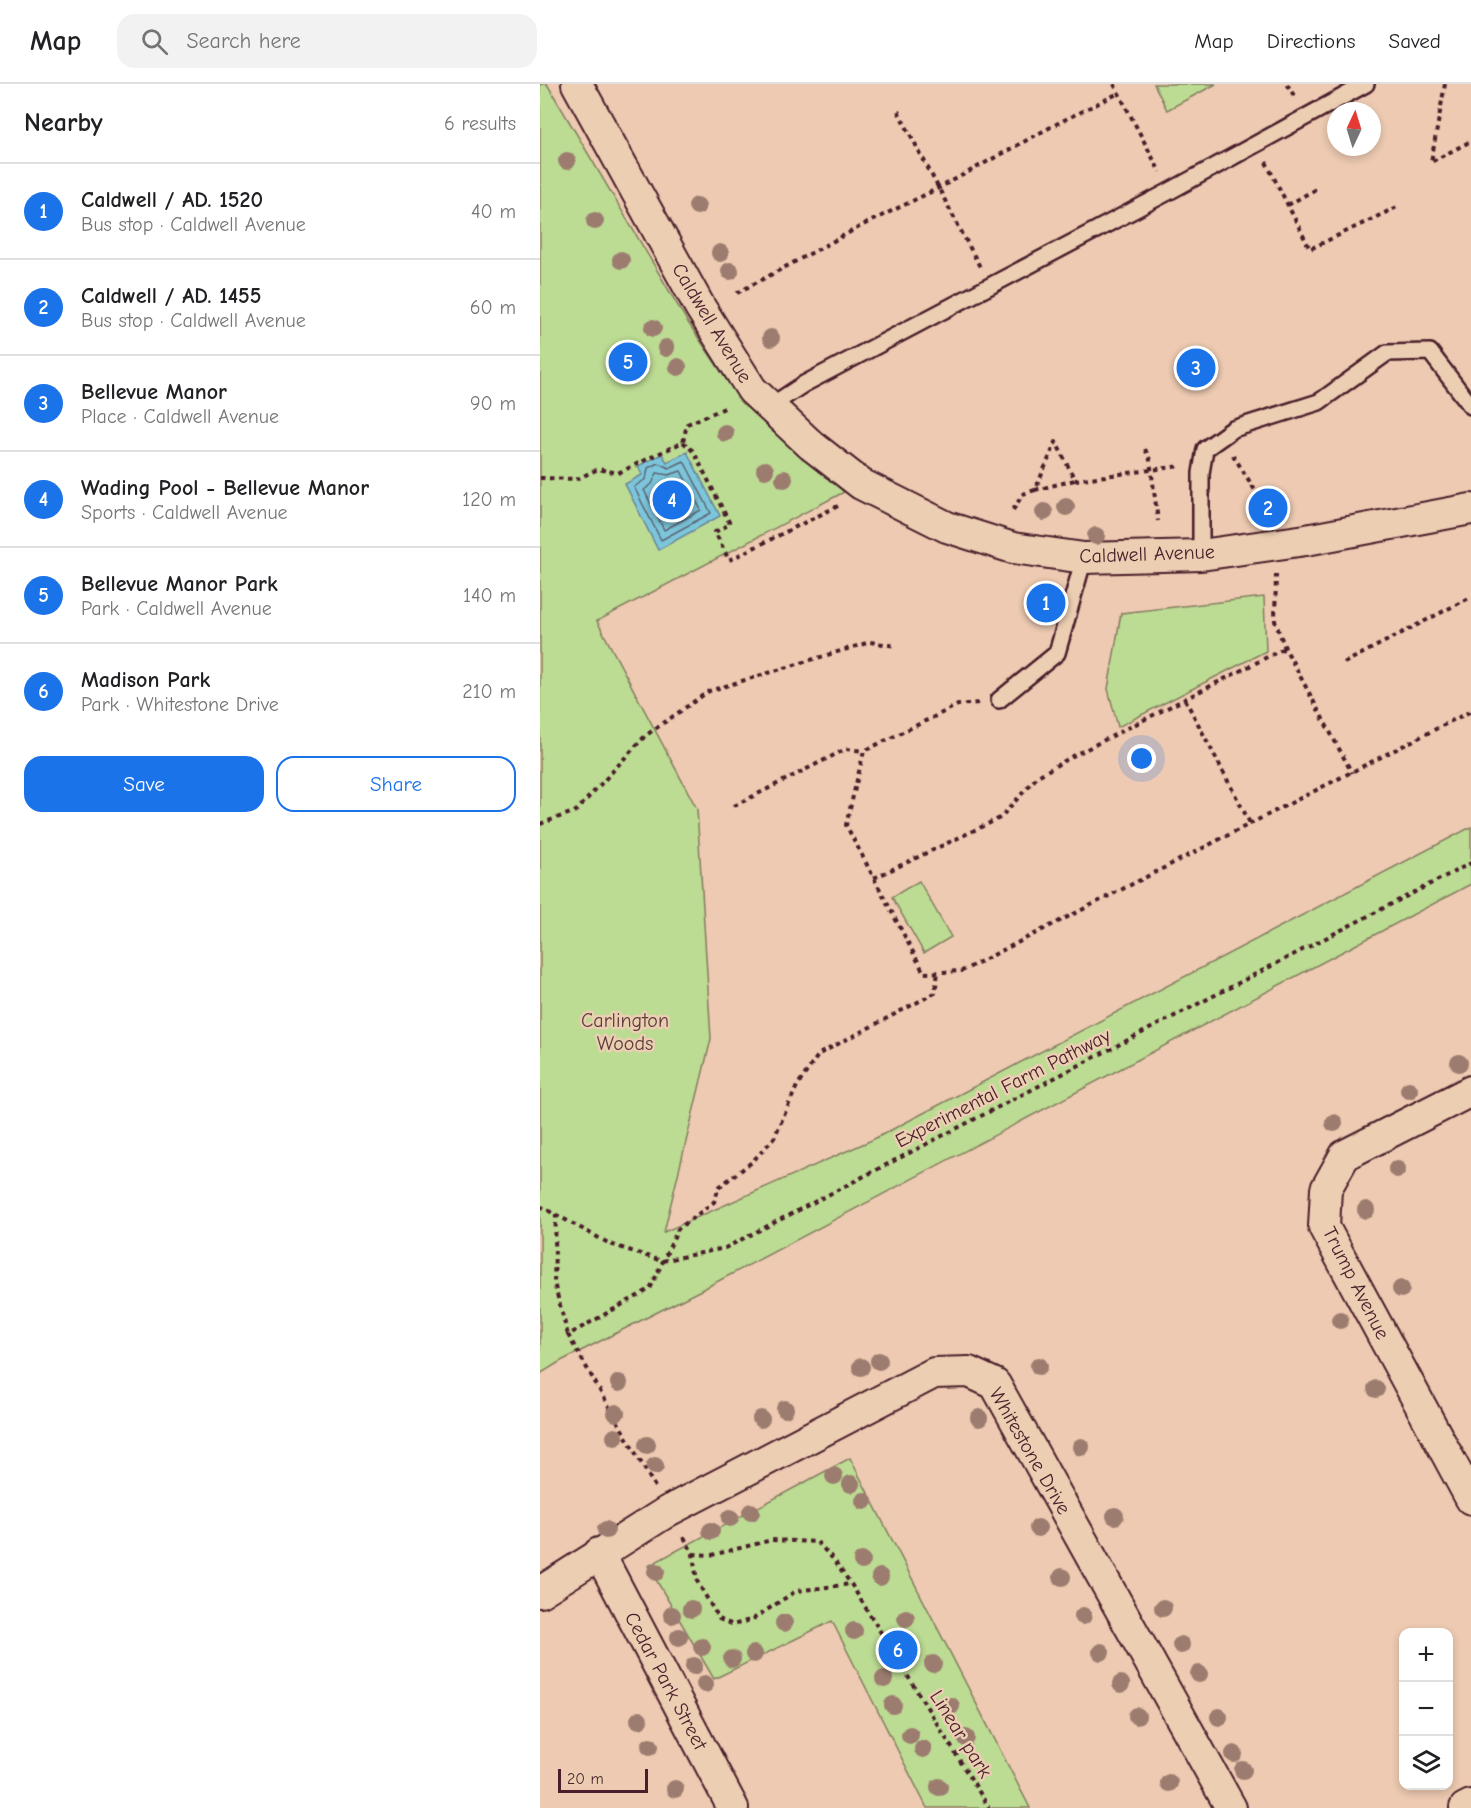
<!DOCTYPE html>
<meta charset="utf-8">
<style>
:root{--surface:#fff;--page:#f2f2f2;--text:#202124;--muted:#757577;--line:#e0e0e0;--accent:#1a73e8}
body{margin:0;font-family:"Comic Neue",sans-serif;background:var(--page);color:var(--text)}
.controls{position:absolute;right:18px;bottom:18px;display:grid;overflow:hidden;border-radius:12px;box-shadow:0 3px 9px #0003}
.controls button{width:54px;height:54px;display:grid;place-items:center;padding:0;border:0;border-bottom:2px solid var(--line);background:var(--surface);color:var(--text);font:30px sans-serif}
.compass{position:absolute;left:787px;top:18px;width:54px;height:54px;border-radius:50%;background:var(--surface);box-shadow:0 3px 9px #0003;rotate:4deg}
.scale{position:absolute;left:18px;bottom:15px;width:90px;box-sizing:border-box;padding-left:6px;border:3px solid #4a1f2b;border-top:0;font-size:16px;line-height:21px;white-space:nowrap;color:#4a1f2b;-webkit-text-stroke:4px #eccfb3;paint-order:stroke}
.you{position:absolute;left:602px;top:675px;width:21px;height:21px;margin:-15px;border:4px solid #fff;border-radius:50%;background:#1a73e8;box-shadow:0 0 0 9px #1a73e833}
.badge{display:grid;place-items:center;width:39px;height:39px;border-radius:50%;background:var(--accent);color:#fff;font-size:20px;font-weight:700}
.pin{position:absolute;translate:-50% -50%;border:3px solid #fff;box-shadow:0 2px 6px #0006}
.list{margin:0;padding:0;list-style:none}
h2{display:flex;justify-content:space-between;align-items:center;height:78px;margin:0;padding:0 24px;font-size:26px}
h2 small{font-size:20px;font-weight:400;color:var(--muted)}
.list li{display:grid;grid-template-columns:39px 1fr auto;gap:18px;align-items:center;box-sizing:border-box;height:96px;padding:0 24px;border-top:2px solid var(--line)}
.list b{display:block;font-size:22px;white-space:nowrap}
.list p{margin:0;font-size:20px;white-space:nowrap;color:var(--muted)}
.list em{font-size:20px;font-style:normal;color:var(--muted)}
.actions{display:flex;gap:12px;padding:18px 24px}
.actions a{flex:1;padding:14px 0;border:2px solid var(--accent);border-radius:18px;text-align:center;font-size:21px;color:var(--accent)}
.actions .main{background:var(--accent);color:#fff}
.icon{flex:none;width:33px;height:33px;fill:none;stroke:currentColor;stroke-width:2;stroke-linecap:round;stroke-linejoin:round}
.map{position:relative;flex:none;width:931px;height:1724px;overflow:hidden}
header{display:flex;align-items:center;gap:36px;box-sizing:border-box;height:84px;padding:0 30px;background:var(--surface);border-bottom:2px solid var(--line)}
header strong{font-size:28px}
nav{display:flex;gap:33px;margin-inline-start:auto;font-size:21px}
.search{width:420px;height:54px;background:var(--page);display:flex;align-items:center;gap:15px;box-sizing:border-box;padding:0 21px;border-radius:18px;color:var(--muted);font-size:22px}
main{display:flex}
aside{flex:1;background:var(--surface)}
.map>svg:first-child{display:block}
.green{fill:#bcdb93;stroke:#837d5f;stroke-width:1.5}
.water{fill:#7bc6db;stroke:#678395;stroke-width:1.5}
.lines{fill:none;stroke-linecap:round;stroke-linejoin:round}
.shore{stroke:#5e6271;stroke-width:1.5}
.lane-casing{stroke:#4a1f2b;stroke-width:20}
.street-casing{stroke:#4a1f2b;stroke-width:34}
.path{stroke:#4a1f2b;stroke-width:4;stroke-dasharray:4.5 4.5;stroke-linecap:butt}
.lane{stroke:#eccfb3;stroke-width:15}
.street{stroke:#eccfb3;stroke-width:30}
.tree{fill:#9d7b70}
.labels{text-anchor:middle;dominant-baseline:central;stroke-width:5;stroke-linejoin:round;paint-order:stroke}
.street-label{font-size:20px;fill:#4a1f2b;stroke:#eccfb3}
.park-label{font-size:20px;fill:#5b3b3b;stroke:#eccfb3}
</style>
<header>
<strong>Map</strong>
<div class="search"><svg class="icon" aria-label="search" viewBox="0 0 24 24"><circle cx="10" cy="10" r="6"/><path d="M15 15l6 6"/></svg>Search here</div>
<nav><a>Map</a><a>Directions</a><a>Saved</a></nav>
</header>
<main>
<aside>
<h2>Nearby<small>6 results</small></h2>
<ul class="list">
<li><span class="badge">1</span><div><b>Caldwell / AD. 1520</b><p>Bus stop · Caldwell Avenue</p></div><em>40 m</em></li>
<li><span class="badge">2</span><div><b>Caldwell / AD. 1455</b><p>Bus stop · Caldwell Avenue</p></div><em>60 m</em></li>
<li><span class="badge">3</span><div><b>Bellevue Manor</b><p>Place · Caldwell Avenue</p></div><em>90 m</em></li>
<li><span class="badge">4</span><div><b>Wading Pool - Bellevue Manor</b><p>Sports · Caldwell Avenue</p></div><em>120 m</em></li>
<li><span class="badge">5</span><div><b>Bellevue Manor Park</b><p>Park · Caldwell Avenue</p></div><em>140 m</em></li>
<li><span class="badge">6</span><div><b>Madison Park</b><p>Park · Whitestone Drive</p></div><em>210 m</em></li>
</ul>
<div class="actions"><a class="main">Save</a><a>Share</a></div>
</aside>
<div class="map">
<svg width="931" height="1724" viewBox="0 0 931 1724">
<rect width="100%" height="100%" fill="#edcab1"/>
<filter id="ink" filterUnits="userSpaceOnUse"><feTurbulence type="fractalNoise" baseFrequency=".0167" numOctaves="2"/><feDisplacementMap in="SourceGraphic" scale="12" xChannelSelector="R" yChannelSelector="G"/><feConvolveMatrix kernelMatrix="1 2 1 2 8 2 1 2 1" color-interpolation-filters="sRGB"/></filter>
<g filter="url(#ink)">
<!-- green -->
<path class="green" d="M0,0H7L147,237L203,320L304,408L57,537L157,725L171,955L124,1148L334,1055L931,743V800L167,1203L21,1277L0,1290Z
M614,0H676L627,26Z
M724,513L726,567L578,643L568,605L581,529Z
M379,797L411,853L384,869L352,813Z
M310,1374L490,1724H387L292,1537L174,1595L108,1482Z"/>
<!-- water -->
<path class="water" d="M147,368L180,432L118,466L85,400L102,391L98,382L122,370L127,378Z"/>
<g class="lines">
<!-- shore -->
<path class="shore" d="M144,377L171,429L121,456L94,403L106,395L108,384L118,379L129,384Z
M141,387L161,426L124,446L104,406L112,400L117,389L129,391Z
M136,399L139,401L149,422L128,433L116,409L122,401Z"/>
<!-- lane casing -->
<g class="lane-casing">
<path id="lane" d="M229,323L264,300L630,107L826,0
M661,471V389L665,365L693,345L779,318L847,269L890,268L931,322
M459,616L517,569L544,474"/>
</g>
<!-- street casing -->
<g class="street-casing">
<path id="street" d="M37,0L160,223L212,306L271,361L321,400L407,443L473,464L544,474L661,471L766,456L931,425
M931,1007L805,1071L786,1105L784,1143L931,1415
M59,1469L193,1724
M0,1508L128,1427L394,1289L429,1288L455,1300L691,1724
M925,1724L931,1721"/>
</g>
<!-- path -->
<path class="path" d="M574,0L620,88
M747,0L756,15
M905,0L891,78L931,57
M0,20H1
M358,27L440,183
M726,78L770,165L859,122
M748,121L779,103
M197,209L325,140L399,104L520,38L579,9
M143,358L154,368L190,440L175,448L189,476L298,422
M605,365L610,376L618,437
M693,371L723,419
M0,394L37,395L58,385L78,389L143,358L147,340L187,323
M495,406L535,396
M473,426L483,410L495,406L516,358L535,396L641,382
M736,490L735,537L745,564L812,689
M804,579L931,513
M645,615L711,741
M438,619L418,621L324,667L306,741L384,889L422,887L931,627
M194,722L306,665L324,667
M0,740L36,727L105,652L169,607L330,558L356,562
M334,794L460,734L498,692L531,673L745,564
M0,1122L70,1160L122,1177L185,1164L931,779
M16,1130L14,1199L28,1251
M115,1403L28,1251L110,1205L138,1145L174,1118L179,1103L212,1078L234,1054L257,1002L279,970L395,909L398,888
M144,1453L153,1470L157,1497L179,1535L193,1541L213,1535L256,1507L311,1500
M153,1470L172,1471L232,1456L277,1458L294,1476L311,1500L449,1724"/>
<!-- lane -->
<use href="#lane" class="lane"/>
<!-- street -->
<use href="#street" class="street"/>
</g>
<!-- trees -->
<g class="tree">
<circle cx="27" cy="77" r="9"/>
<circle cx="157" cy="122" r="9"/>
<circle cx="55" cy="137" r="9"/>
<circle cx="180" cy="169" r="9"/>
<circle cx="81" cy="176" r="9"/>
<circle cx="190" cy="187" r="9"/>
<circle cx="113" cy="244" r="9"/>
<circle cx="231" cy="254" r="9"/>
<circle cx="126" cy="264" r="9"/>
<circle cx="138" cy="283" r="9"/>
<circle cx="185" cy="349" r="9"/>
<circle cx="225" cy="386" r="9"/>
<circle cx="244" cy="395" r="9"/>
<circle cx="526" cy="423" r="9"/>
<circle cx="504" cy="428" r="9"/>
<circle cx="556" cy="452" r="9"/>
<circle cx="919" cy="979" r="9"/>
<circle cx="869" cy="1006" r="9"/>
<circle cx="794" cy="1039" r="9"/>
<circle cx="857" cy="1085" r="9"/>
<circle cx="826" cy="1126" r="9"/>
<circle cx="861" cy="1205" r="9"/>
<circle cx="800" cy="1236" r="9"/>
<circle cx="339" cy="1277" r="9"/>
<circle cx="499" cy="1282" r="9"/>
<circle cx="321" cy="1283" r="9"/>
<circle cx="79" cy="1299" r="9"/>
<circle cx="836" cy="1305" r="9"/>
<circle cx="245" cy="1325" r="9"/>
<circle cx="76" cy="1329" r="9"/>
<circle cx="439" cy="1334" r="9"/>
<circle cx="221" cy="1335" r="9"/>
<circle cx="75" cy="1353" r="9"/>
<circle cx="107" cy="1361" r="9"/>
<circle cx="541" cy="1363" r="9"/>
<circle cx="115" cy="1382" r="9"/>
<circle cx="294" cy="1392" r="9"/>
<circle cx="311" cy="1400" r="9"/>
<circle cx="324" cy="1417" r="9"/>
<circle cx="211" cy="1428" r="9"/>
<circle cx="575" cy="1432" r="9"/>
<circle cx="190" cy="1434" r="9"/>
<circle cx="498" cy="1444" r="9"/>
<circle cx="66" cy="1446" r="9"/>
<circle cx="171" cy="1447" r="9"/>
<circle cx="322" cy="1477" r="9"/>
<circle cx="116" cy="1488" r="9"/>
<circle cx="340" cy="1493" r="9"/>
<circle cx="522" cy="1493" r="9"/>
<circle cx="623" cy="1524" r="9"/>
<circle cx="151" cy="1525" r="9"/>
<circle cx="132" cy="1531" r="9"/>
<circle cx="543" cy="1532" r="9"/>
<circle cx="366" cy="1534" r="9"/>
<circle cx="244" cy="1539" r="9"/>
<circle cx="314" cy="1547" r="9"/>
<circle cx="139" cy="1553" r="9"/>
<circle cx="641" cy="1561" r="9"/>
<circle cx="162" cy="1563" r="9"/>
<circle cx="561" cy="1568" r="9"/>
<circle cx="214" cy="1570" r="9"/>
<circle cx="192" cy="1575" r="9"/>
<circle cx="393" cy="1580" r="9"/>
<circle cx="154" cy="1582" r="9"/>
<circle cx="659" cy="1590" r="9"/>
<circle cx="344" cy="1595" r="9"/>
<circle cx="165" cy="1600" r="9"/>
<circle cx="581" cy="1600" r="9"/>
<circle cx="353" cy="1621" r="9"/>
<circle cx="411" cy="1622" r="9"/>
<circle cx="597" cy="1632" r="9"/>
<circle cx="679" cy="1633" r="9"/>
<circle cx="99" cy="1636" r="9"/>
<circle cx="370" cy="1651" r="9"/>
<circle cx="426" cy="1654" r="9"/>
<circle cx="110" cy="1662" r="9"/>
<circle cx="383" cy="1665" r="9"/>
<circle cx="694" cy="1670" r="9"/>
<circle cx="703" cy="1686" r="9"/>
<circle cx="629" cy="1699" r="9"/>
<circle cx="399" cy="1703" r="9"/>
<circle cx="135" cy="1705" r="9"/>
</g>
</g>
<g class="labels">
<!-- street labels -->
<g class="street-label">
<text transform="translate(172 239) rotate(59)">Caldwell Avenue</text>
<text transform="translate(607 470) rotate(-2)">Caldwell Avenue</text>
<text transform="translate(463 1004) rotate(-27)">Experimental Farm Pathway</text>
<text transform="translate(816 1199) rotate(63)">Trump Avenue</text>
<text transform="translate(490 1367) rotate(60)">Whitestone Drive</text>
<text transform="translate(126 1597) rotate(62)">Cedar Park Street</text>
<text transform="translate(421 1650) rotate(58)">Linear park</text>
</g>
<!-- park labels -->
<g class="park-label">
<text x="85" y="936">Carlington<tspan x="85" dy="23">Woods</tspan></text>
</g>
</g>
</svg>
<div class="controls">
<button>+</button>
<button>−</button>
<button><svg class="icon" aria-label="layers" viewBox="0 0 24 24"><path d="M12 4l9 5-9 5-9-5zM3 14l9 5 9-5"/></svg></button>
</div>
<svg class="compass" viewBox="-18 -18 36 36"><path d="M0-13l5 13h-10z" fill="#e53935"/><path d="M0 13l5-13h-10z" fill="#757577"/></svg>
<div class="scale">20 m</div>
<div class="you"></div>
<div class="pin badge" style="left:506px;top:519px">1</div>
<div class="pin badge" style="left:728px;top:424px">2</div>
<div class="pin badge" style="left:656px;top:284px">3</div>
<div class="pin badge" style="left:132px;top:416px">4</div>
<div class="pin badge" style="left:88px;top:278px">5</div>
<div class="pin badge" style="left:358px;top:1566px">6</div>
</div>
</main>
